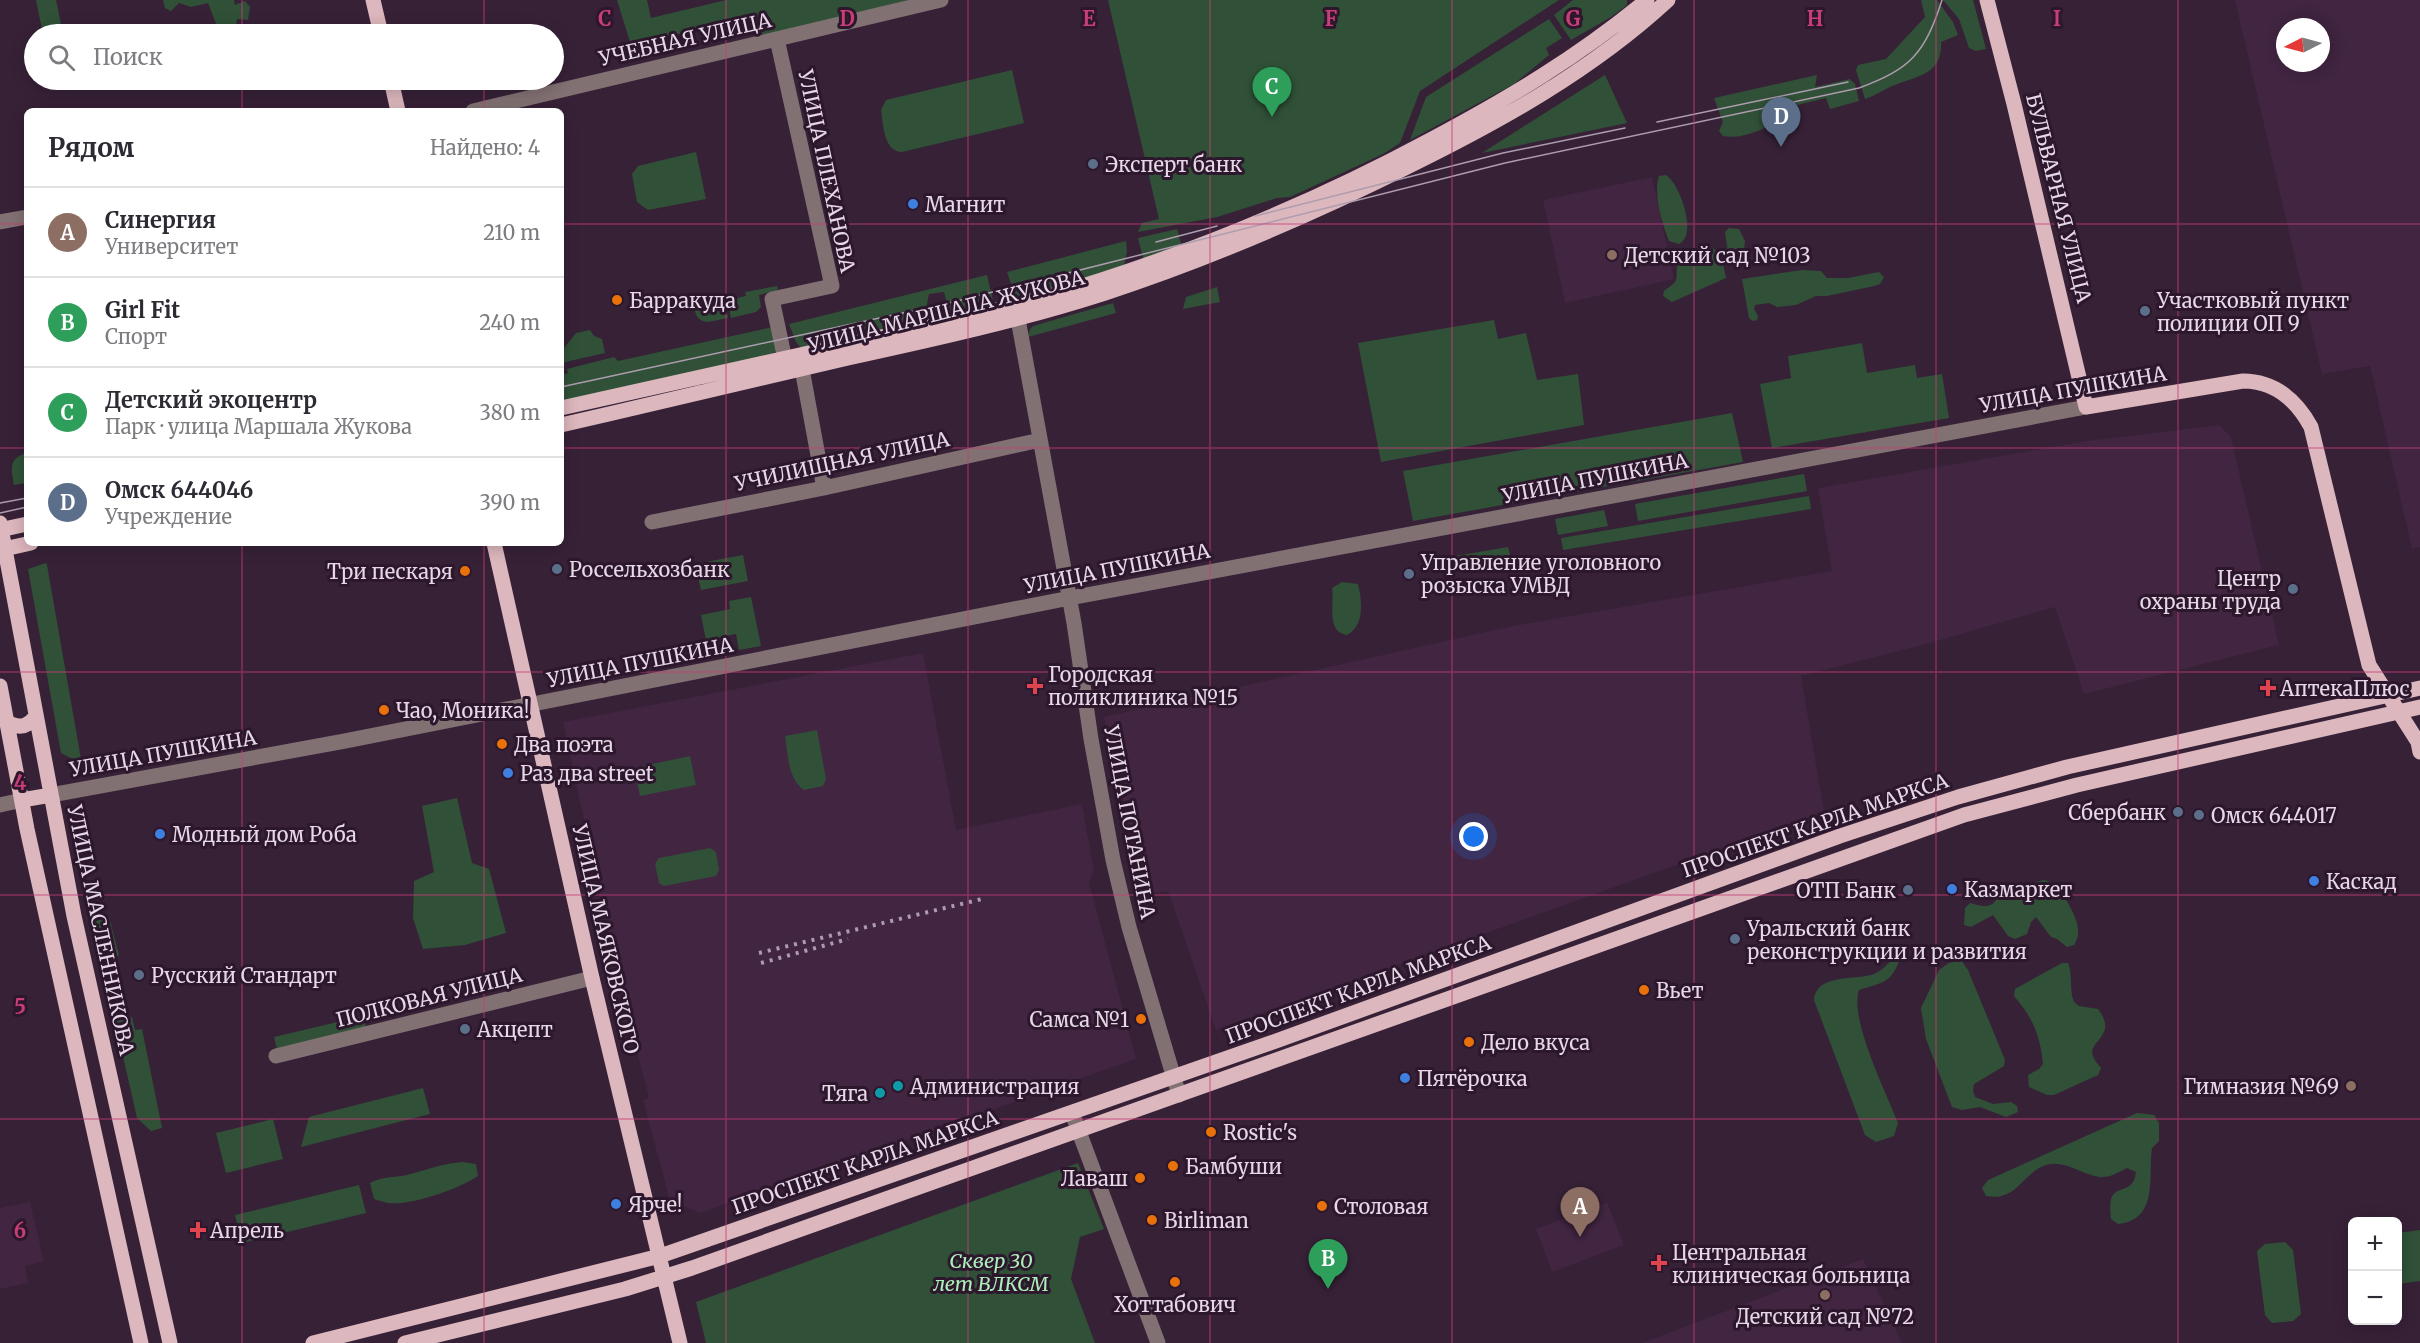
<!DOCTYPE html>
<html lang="ru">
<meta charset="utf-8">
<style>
:root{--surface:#fff;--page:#f2f2f3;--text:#2b2b33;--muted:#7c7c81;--line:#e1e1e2;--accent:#8a5d45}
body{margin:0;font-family:Merriweather,serif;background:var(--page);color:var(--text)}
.controls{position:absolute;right:18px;bottom:18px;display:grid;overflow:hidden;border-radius:9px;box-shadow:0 3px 15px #0003}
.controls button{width:54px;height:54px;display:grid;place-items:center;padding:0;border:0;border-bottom:2px solid var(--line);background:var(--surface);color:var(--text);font:30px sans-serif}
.compass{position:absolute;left:2276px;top:18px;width:54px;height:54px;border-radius:50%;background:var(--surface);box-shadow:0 3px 15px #0003;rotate:264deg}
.you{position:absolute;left:1474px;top:837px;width:21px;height:21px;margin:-15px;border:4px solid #fff;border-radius:50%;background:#1a73e8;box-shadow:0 0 0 9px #1a73e833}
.badge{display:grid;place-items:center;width:39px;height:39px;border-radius:50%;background:var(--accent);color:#fff;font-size:20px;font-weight:700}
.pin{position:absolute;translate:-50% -50px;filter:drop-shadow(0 2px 3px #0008)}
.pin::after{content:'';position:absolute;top:32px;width:21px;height:18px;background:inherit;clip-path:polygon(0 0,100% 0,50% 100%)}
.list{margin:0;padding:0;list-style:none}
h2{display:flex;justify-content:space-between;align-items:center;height:78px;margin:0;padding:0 24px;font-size:26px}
h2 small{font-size:20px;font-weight:400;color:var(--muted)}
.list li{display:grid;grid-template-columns:39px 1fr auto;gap:18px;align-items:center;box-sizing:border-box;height:90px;padding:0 24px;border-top:2px solid var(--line)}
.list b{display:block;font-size:22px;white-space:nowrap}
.list p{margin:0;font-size:20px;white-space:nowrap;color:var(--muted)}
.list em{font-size:20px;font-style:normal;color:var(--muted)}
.icon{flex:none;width:33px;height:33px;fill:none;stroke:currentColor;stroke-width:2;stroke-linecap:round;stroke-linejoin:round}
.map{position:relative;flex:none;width:2420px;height:1343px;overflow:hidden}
.search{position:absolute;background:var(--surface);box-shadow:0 3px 15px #0003;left:24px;top:24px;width:540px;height:66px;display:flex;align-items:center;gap:15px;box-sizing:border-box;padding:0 21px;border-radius:33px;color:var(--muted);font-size:22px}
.panel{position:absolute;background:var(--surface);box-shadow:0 3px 15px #0003;left:24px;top:108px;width:540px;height:438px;border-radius:9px}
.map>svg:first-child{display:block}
.built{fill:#412541;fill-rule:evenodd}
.green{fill:#305138}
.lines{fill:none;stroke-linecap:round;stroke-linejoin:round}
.minor{stroke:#827173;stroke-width:15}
.major{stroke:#dcb7bd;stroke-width:15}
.tram{stroke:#ad9cad;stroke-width:1.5}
.rail{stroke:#ad9cad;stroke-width:4;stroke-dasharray:3 6;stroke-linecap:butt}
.grid{fill:none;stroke:#c93e77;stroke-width:1.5;stroke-opacity:0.55}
.service-dot{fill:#5c6f8a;stroke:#2c172d;stroke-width:2}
.shop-dot{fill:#3f7fe0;stroke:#2c172d;stroke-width:2}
.education-dot{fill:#8d6e63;stroke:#2c172d;stroke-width:2}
.food-dot{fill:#e8710a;stroke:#2c172d;stroke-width:2}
.health-dot{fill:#e0444e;stroke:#2c172d;stroke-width:2}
.culture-dot{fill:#0f9aa8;stroke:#2c172d;stroke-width:2}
.labels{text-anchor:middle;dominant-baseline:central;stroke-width:6;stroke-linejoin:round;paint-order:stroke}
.street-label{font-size:20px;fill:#e6d8e6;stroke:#2c172d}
.poi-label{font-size:20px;fill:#e6d8e6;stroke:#2c172d;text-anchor:start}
.park-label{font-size:20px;font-style:italic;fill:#abefb9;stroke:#2c172d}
.grid-label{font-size:20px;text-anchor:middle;font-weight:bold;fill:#c93e77;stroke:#2c172d;stroke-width:6;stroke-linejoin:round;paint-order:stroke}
</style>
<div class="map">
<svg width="2420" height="1343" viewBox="0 0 2420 1343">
<rect width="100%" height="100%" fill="#372137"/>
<!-- built -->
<path class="built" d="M2235,0H2420V547L2412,549L2370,366L2322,374ZM2285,27H2321V63H2285Z
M1652,177L1674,279L1565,303L1543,200Z
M2219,425L2231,437L2279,645L2084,694L2055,607L1926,644L1801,676L1824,812L1216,1030L1168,891L1145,895L1104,717L1513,626L1832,571L1818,488L2087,441Z
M923,653L956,830L1082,804L1094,871L1089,882L1136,1059L700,1213L670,1201L643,1100L649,1098L618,978L563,722Z
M30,1202L44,1261L25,1266L28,1283L0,1289V1208Z
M1607,1202L1624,1245L1552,1272L1536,1229Z
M1863,1259L1902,1343H1642Z"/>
<!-- green -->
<path class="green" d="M36,0H56L63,34H43Z
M163,0H234L235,5L245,1L250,7L248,20L237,19L236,26L238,34H220L208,3L191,7L179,3L171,11L165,8Z
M617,0H647L651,18L726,0H906L907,6L764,39L757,16L631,45Z
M1108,0H1559L1420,91L1400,143L1383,154L1290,197L1277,198L1217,217L1138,232L1142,223L1159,219Z
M1573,0H1627V5L1611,17L1571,40L1554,15Z
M1921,0H1937L1953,22L1958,35L1941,42C1943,77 1913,76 1890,87C1881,91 1874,96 1865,99L1856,70L1858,65L1886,59L1925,17Z
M1943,0H1973L1986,49L1976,51L1969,48L1959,19Z
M1549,19L1562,38L1546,48L1549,55L1514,84L1410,140L1426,97Z
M1012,70L1024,123L902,152C884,152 883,124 881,110L886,100Z
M1605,75L1627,123L1482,153Z
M1817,75L1815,87L1850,79L1855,84L1859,101L1830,109L1826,98L1785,108L1784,116C1769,128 1743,140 1723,136L1719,131L1723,122L1714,98Z
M696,152L706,199L648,210L637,202L632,174L638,166Z
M1666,175C1680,184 1698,235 1679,244L1669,241C1662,223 1653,194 1659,176Z
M1729,228L1739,229L1745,241L1743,259L1738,265L1733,264L1728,253L1725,232Z
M1177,229L1182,247L1144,262L1138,238Z
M1126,241L1127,252L1124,265L1017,301L1007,272Z
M1700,248H1712L1721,254L1726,278L1672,302L1663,296L1664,291C1679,280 1676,283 1677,264Z
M1802,270L1821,271L1827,278H1848L1879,272L1884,277L1880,284L1874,286L1827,296H1816L1796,305L1777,307L1769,303L1755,305L1754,309L1758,316L1757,320L1753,321L1749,318L1742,279Z
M987,275L994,305L950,315L944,292L929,294L927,304L930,320L801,348L796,342L789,324Z
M777,286L778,290L759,295L761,307L756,312L731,318L729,307L736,303L737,298L746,296L745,292Z
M1217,287L1220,302L1183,309L1186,297Z
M706,300L707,304L716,302L720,307L726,308L728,318C707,322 697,328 693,303Z
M1113,303L1116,313L1028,337L1030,329L1033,326Z
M1494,320L1498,339L1526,333L1537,380L1578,374L1584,425L1381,462L1358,343Z
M773,327L776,351L770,356L561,403V375L568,373L567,369L614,357L618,361Z
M590,330L594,336L602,339L605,353L561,363V352L576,333Z
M1862,343L1867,373L1915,365L1917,378L1942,374L1949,418L1772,448L1760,384L1791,378L1788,356Z
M1732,413L1743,462L1413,521L1403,471Z
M27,453V483L14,485C11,469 8,458 27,453Z
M1804,474L1807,491L1638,521L1635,504Z
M1809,496L1811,509L1563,550L1561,538Z
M1604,510L1608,526L1558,535L1555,519Z
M1508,547L1510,555L1428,568L1426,561Z
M743,555L748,581L701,590L695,564Z
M46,563L47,565L81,759L75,760L61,753L28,569Z
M1342,582L1358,584C1362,601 1365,625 1347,635C1325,631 1335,603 1332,588Z
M751,597L761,646L739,650L736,634L706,640L701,615L730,609L729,601Z
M817,730L826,779L823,786L804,790C788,779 788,755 785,736Z
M690,756L696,785L640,796L634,768Z
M457,798L472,863L489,869L506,933L465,945L423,949L413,918L414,881L434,872L422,806Z
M710,848L716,852L719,870L716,876L664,886L659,883L655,864L659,858Z
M2045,880L2057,885C2066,901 2087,927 2074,945L2067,947L2057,939L2051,937L2036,917L2031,922L2027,934L2015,939L2008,936L1993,915L1971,927L1964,925L1965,908L1970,903C1979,905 1989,910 1996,900C1997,897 1999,894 2001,893C2007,889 2014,893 2020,892C2032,888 2029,882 2045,880Z
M109,917L119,955L116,958L101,960L91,922Z
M1893,958L1899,961C1891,984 1880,983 1859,990C1849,1019 1886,1092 1898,1123L1894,1136L1876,1142L1865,1135L1814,1000C1816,974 1853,980 1871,975C1881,972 1887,965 1893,958Z
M1961,960L1968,970L2005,1060L2004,1066L1974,1084L1973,1091L1975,1097L1993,1104L2011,1102L2017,1106L2018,1112L2006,1117L1980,1107L1962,1110L1952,1107L1926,1039L1921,1008L1939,970L1949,963Z
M2062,963H2068C2073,975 2069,990 2074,1002L2079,1006L2098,1009C2119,1036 2087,1041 2093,1056C2094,1060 2098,1064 2101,1068L2098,1075L2054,1095H2047L2029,1087L2028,1075L2039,1069L2043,1064C2040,1035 2033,1018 2014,996L2015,989Z
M363,1016L367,1031L278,1053L274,1037Z
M132,1017L135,1030L142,1029L162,1128L151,1131L137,1118L115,1021Z
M423,1088L430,1114L301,1147L309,1117Z
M2137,1113L2154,1115L2159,1123V1141L2152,1148C2148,1177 2159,1220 2118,1224L2111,1219C2105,1175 2132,1202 2136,1172L2127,1168C2119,1172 2110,1178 2100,1177C2083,1175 2064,1159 2046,1165C2023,1172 2017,1202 1986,1196L1982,1188L1988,1180Z
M273,1119L283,1159L226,1173L216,1133Z
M463,1162L476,1164L478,1176C459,1189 410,1206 388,1203C383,1202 378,1200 374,1199L370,1183C383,1176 394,1178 407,1175C427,1170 443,1163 463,1162Z
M1078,1163L1104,1229L1080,1237L1071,1279L1095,1343H706L696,1302Z
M359,1185L366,1213L242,1243L235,1215Z
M2420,1230V1281L2398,1284V1233Z
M2285,1242L2293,1250L2301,1314L2293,1321L2272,1323L2265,1315L2257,1251L2265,1244Z"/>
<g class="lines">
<!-- minor -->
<path class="minor" d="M777,39L832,286L772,299L787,369
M473,111L941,0
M0,222L27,217
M1018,306V319L1074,623L1091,739L1113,860L1129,927L1179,1095
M802,369L824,488
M652,522L824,488L1040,440
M51,795L345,741L1070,598L2086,407
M0,805L22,800
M276,1056L592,978
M1072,1113L1158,1343"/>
<!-- major -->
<path class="major" d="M373,0L381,34
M1987,0L2014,104L2086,407L2243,381C2275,381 2297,401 2311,427L2369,665L2418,742L2420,752
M391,80L398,111
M561,408C657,387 753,366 849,344C914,330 979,316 1043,298C1177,259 1307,206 1430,140C1509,98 1578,57 1647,0
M561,425C657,403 753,380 848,358C935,339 1021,320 1105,293C1209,259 1308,216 1405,168C1499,122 1591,71 1668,0
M0,523L74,916L170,1343
M0,530L27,524
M494,543L592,978L680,1343
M0,550L31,543
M0,686L27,829L141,1343
M7,722C19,729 28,727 36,716
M22,800L51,795
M313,1343L660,1256L1276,1041L1840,836L1958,797L2067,767L2420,688
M405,1343L625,1289L692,1268L1964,815L2077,785L2420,707"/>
<!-- tram -->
<path class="tram" d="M1657,122L1848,82
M1255,216L1503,153L1625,128
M1156,242L1217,226
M561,387L953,302L1505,163L1859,88C1911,69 1925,53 1942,0
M0,503L27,498
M0,513L27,507"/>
<!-- rail -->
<path class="rail" d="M759,953L982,899
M761,963L848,939"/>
</g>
<!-- grid -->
<path class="grid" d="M242,0V34M484,0V34M726,0V1343M968,0V1343M1210,0V1343M1452,0V1343M1694,0V1343M1936,0V1343M2178,0V1343M242,80V111M484,80V111M0,224H27M561,224H2420M0,448H27M561,448H2420M242,543V1343M484,543V1343M0,672H2420M0,895H2420M0,1119H2420"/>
<!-- markers -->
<g class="service-dot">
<circle cx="1093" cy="164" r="6"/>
<circle cx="2145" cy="311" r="6"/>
<circle cx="557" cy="569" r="6"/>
<circle cx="1409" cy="574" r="6"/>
<circle cx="2293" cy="589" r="6"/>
<circle cx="2178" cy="812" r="6"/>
<circle cx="2199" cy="815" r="6"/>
<circle cx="1908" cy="890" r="6"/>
<circle cx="1735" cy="939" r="6"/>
<circle cx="139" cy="975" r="6"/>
<circle cx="465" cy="1029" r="6"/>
</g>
<g class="shop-dot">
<circle cx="913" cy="204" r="6"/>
<circle cx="508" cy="773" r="6"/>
<circle cx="160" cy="834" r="6"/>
<circle cx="2314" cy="881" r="6"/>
<circle cx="1952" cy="889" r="6"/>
<circle cx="1405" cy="1078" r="6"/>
<circle cx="616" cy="1204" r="6"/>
</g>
<g class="education-dot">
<circle cx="1612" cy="255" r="6"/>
<circle cx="2351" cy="1086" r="6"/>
<circle cx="1825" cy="1295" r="6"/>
</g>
<g class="food-dot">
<circle cx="617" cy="300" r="6"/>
<circle cx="465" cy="571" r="6"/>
<circle cx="384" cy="710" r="6"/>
<circle cx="502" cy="744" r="6"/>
<circle cx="1644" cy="990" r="6"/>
<circle cx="1141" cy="1019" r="6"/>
<circle cx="1469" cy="1042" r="6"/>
<circle cx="1211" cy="1132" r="6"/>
<circle cx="1173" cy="1166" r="6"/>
<circle cx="1140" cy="1178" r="6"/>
<circle cx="1322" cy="1206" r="6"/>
<circle cx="1152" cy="1220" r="6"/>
<circle cx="1175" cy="1282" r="6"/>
</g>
<g class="health-dot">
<path d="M1032 677h6v6h6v6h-6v6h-6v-6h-6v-6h6z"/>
<path d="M2265 679h6v6h6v6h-6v6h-6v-6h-6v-6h6z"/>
<path d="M195 1221h6v6h6v6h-6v6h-6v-6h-6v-6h6z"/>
<path d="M1656 1254h6v6h6v6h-6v6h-6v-6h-6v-6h6z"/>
</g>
<g class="culture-dot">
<circle cx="898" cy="1086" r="6"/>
<circle cx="880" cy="1093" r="6"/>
</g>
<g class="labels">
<!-- street labels -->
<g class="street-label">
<text transform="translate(685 39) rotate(-13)">УЧЕБНАЯ УЛИЦА</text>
<text transform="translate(827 171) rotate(78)">УЛИЦА ПЛЕХАНОВА</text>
<text transform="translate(2059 198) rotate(76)">БУЛЬВАРНАЯ УЛИЦА</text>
<text transform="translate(946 311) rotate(-14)">УЛИЦА МАРШАЛА ЖУКОВА</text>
<text transform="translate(2073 389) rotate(-10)">УЛИЦА ПУШКИНА</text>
<text transform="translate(842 461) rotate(-12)">УЧИЛИЩНАЯ УЛИЦА</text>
<text transform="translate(1595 478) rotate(-11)">УЛИЦА ПУШКИНА</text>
<text transform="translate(1117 568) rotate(-11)">УЛИЦА ПУШКИНА</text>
<text transform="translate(640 662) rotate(-11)">УЛИЦА ПУШКИНА</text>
<text transform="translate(163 753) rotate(-10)">УЛИЦА ПУШКИНА</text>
<text transform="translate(1130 822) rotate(79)">УЛИЦА ПОТАНИНА</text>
<text transform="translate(1815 825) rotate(-19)">ПРОСПЕКТ КАРЛА МАРКСА</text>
<text transform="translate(101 930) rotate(78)">УЛИЦА МАСЛЕННИКОВА</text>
<text transform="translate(606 939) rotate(77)">УЛИЦА МАЯКОВСКОГО</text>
<text transform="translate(1358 989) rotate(-20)">ПРОСПЕКТ КАРЛА МАРКСА</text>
<text transform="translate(429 997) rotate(-14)">ПОЛКОВАЯ УЛИЦА</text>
<text transform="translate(865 1162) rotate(-19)">ПРОСПЕКТ КАРЛА МАРКСА</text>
</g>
<!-- poi labels -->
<g class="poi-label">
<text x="1105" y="164">Эксперт банк</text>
<text x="925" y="204">Магнит</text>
<text x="1624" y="255">Детский сад №103</text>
<text x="629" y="300">Барракуда</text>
<text x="2157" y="300">Участковый пункт<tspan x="2157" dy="23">полиции ОП 9</tspan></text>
<text x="1421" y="562">Управление уголовного<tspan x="1421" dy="23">розыска УМВД</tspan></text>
<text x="569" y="569">Россельхозбанк</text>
<text x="453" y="571" text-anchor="end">Три пескаря</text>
<text x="2281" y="578" text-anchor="end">Центр<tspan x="2281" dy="23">охраны труда</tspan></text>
<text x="1048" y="674">Городская<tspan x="1048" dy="23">поликлиника №15</tspan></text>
<text x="2280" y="688">АптекаПлюс</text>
<text x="396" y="710">Чао, Моника!</text>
<text x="514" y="744">Два поэта</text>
<text x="520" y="773">Раз два street</text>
<text x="2166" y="812" text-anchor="end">Сбербанк</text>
<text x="2211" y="815">Омск 644017</text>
<text x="172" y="834">Модный дом Роба</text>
<text x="2326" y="881">Каскад</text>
<text x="1964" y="889">Казмаркет</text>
<text x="1896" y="890" text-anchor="end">ОТП Банк</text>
<text x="1747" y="928">Уральский банк<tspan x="1747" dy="23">реконструкции и развития</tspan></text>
<text x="151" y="975">Русский Стандарт</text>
<text x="1656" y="990">Вьет</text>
<text x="1129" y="1019" text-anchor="end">Самса №1</text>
<text x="477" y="1029">Акцепт</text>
<text x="1481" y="1042">Дело вкуса</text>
<text x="1417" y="1078">Пятёрочка</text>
<text x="910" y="1086">Администрация</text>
<text x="2339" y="1086" text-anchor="end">Гимназия №69</text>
<text x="868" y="1093" text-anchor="end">Тяга</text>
<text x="1223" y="1132">Rostic's</text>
<text x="1185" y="1166">Бамбуши</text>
<text x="1128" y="1178" text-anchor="end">Лаваш</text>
<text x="628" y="1204">Ярче!</text>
<text x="1334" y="1206">Столовая</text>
<text x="1164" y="1220">Birliman</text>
<text x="210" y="1230">Апрель</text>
<text x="1672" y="1252">Центральная<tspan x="1672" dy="23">клиническая больница</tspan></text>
<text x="1175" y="1304" text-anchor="middle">Хоттабович</text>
<text x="1825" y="1316" text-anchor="middle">Детский сад №72</text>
</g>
<!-- park labels -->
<g class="park-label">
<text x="991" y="1260">Сквер 30<tspan x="991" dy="23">лет ВЛКСМ</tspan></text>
</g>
</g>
<g class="grid-label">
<text x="605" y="26">C</text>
<text x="847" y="26">D</text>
<text x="1089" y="26">E</text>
<text x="1331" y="26">F</text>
<text x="1573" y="26">G</text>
<text x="1815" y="26">H</text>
<text x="2057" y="26">I</text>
<text x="20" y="790">4</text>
<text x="20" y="1014">5</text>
<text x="20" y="1238">6</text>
</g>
</svg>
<div class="controls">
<button>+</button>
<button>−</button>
</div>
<svg class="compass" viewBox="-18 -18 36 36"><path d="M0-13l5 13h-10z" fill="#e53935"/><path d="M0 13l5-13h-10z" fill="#7c7c81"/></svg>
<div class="you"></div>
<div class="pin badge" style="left:1580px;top:1237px;background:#8d6e63">A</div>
<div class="pin badge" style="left:1328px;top:1289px;background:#2e9e5b">B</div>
<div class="pin badge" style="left:1272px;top:117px;background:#2e9e5b">C</div>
<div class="pin badge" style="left:1781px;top:147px;background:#5c6f8a">D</div>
<div class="search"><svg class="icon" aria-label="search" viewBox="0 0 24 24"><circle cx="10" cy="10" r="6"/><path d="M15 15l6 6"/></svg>Поиск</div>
<section class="panel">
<h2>Рядом<small>Найдено: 4</small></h2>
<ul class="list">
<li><span class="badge" style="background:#8d6e63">A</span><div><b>Синергия</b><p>Университет</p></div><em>210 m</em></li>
<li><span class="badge" style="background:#2e9e5b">B</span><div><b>Girl Fit</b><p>Спорт</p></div><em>240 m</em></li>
<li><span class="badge" style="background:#2e9e5b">C</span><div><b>Детский экоцентр</b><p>Парк · улица Маршала Жукова</p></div><em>380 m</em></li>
<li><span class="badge" style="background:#5c6f8a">D</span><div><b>Омск 644046</b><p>Учреждение</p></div><em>390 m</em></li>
</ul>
</section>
</div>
